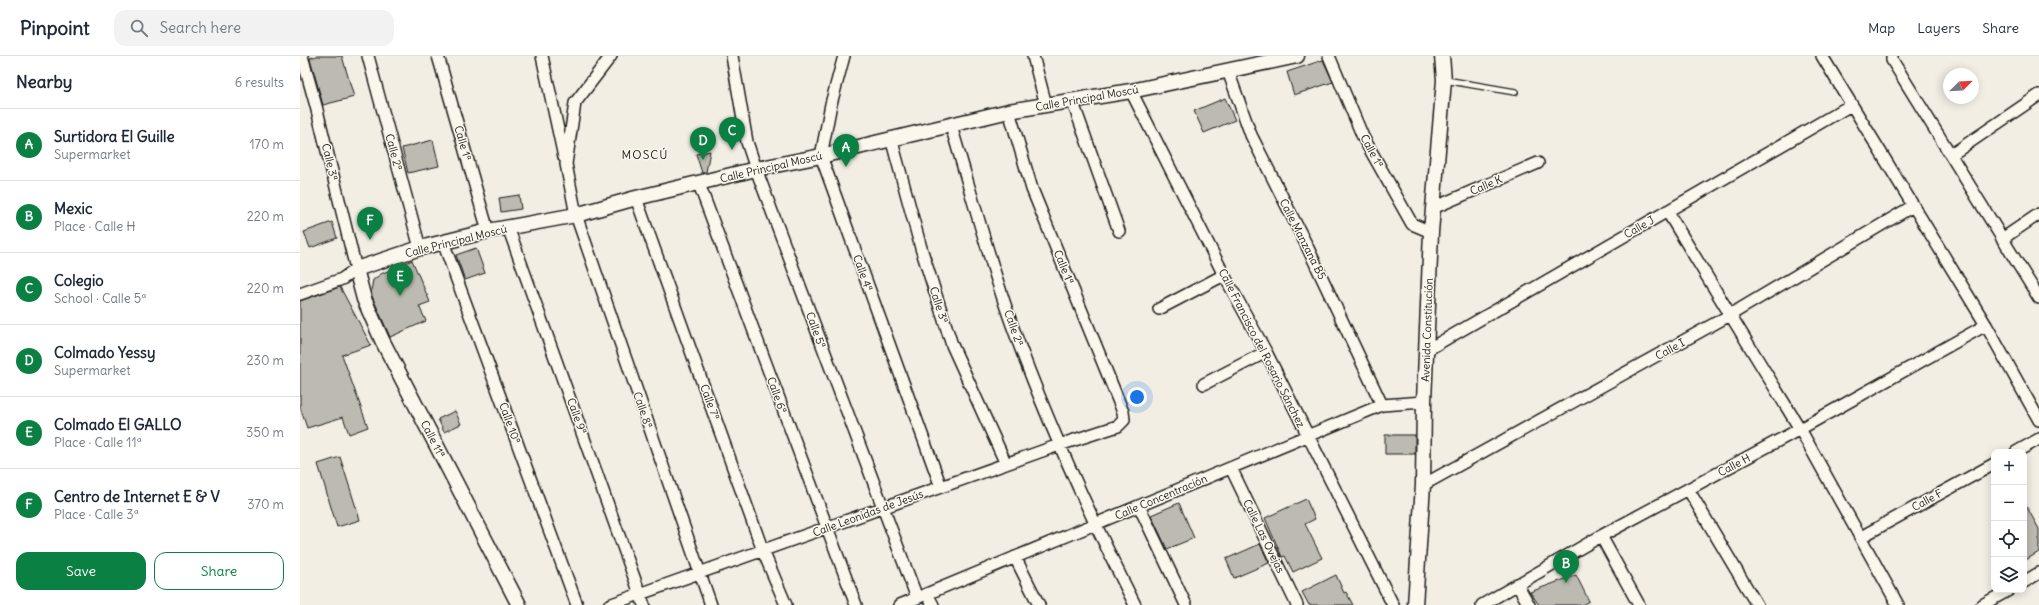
<!DOCTYPE html>
<meta charset="utf-8">
<style>
:root{--surface:#fff;--page:#f2f2f3;--text:#1f2937;--muted:#747a83;--line:#e0e1e3;--accent:#0b8043}
body{margin:0;font-family:Delius,sans-serif;background:var(--page);color:var(--text)}
.controls{position:absolute;right:12px;bottom:12px;display:grid;overflow:hidden;border-radius:8px;box-shadow:0 2px 10px #0003}
.controls button{width:36px;height:36px;display:grid;place-items:center;padding:0;border:0;border-bottom:1px solid var(--line);background:var(--surface);color:var(--text);font:20px sans-serif}
.compass{position:absolute;left:1643px;top:12px;width:36px;height:36px;border-radius:50%;background:var(--surface);box-shadow:0 2px 10px #0003;rotate:66deg}
.you{position:absolute;left:837px;top:341px;width:14px;height:14px;margin:-10px;border:3px solid #fff;border-radius:50%;background:#1a73e8;box-shadow:0 0 0 6px #1a73e833}
.badge{display:grid;place-items:center;width:26px;height:26px;border-radius:50%;background:var(--accent);color:#fff;font-size:13px;font-weight:700}
.pin{position:absolute;translate:-50% -33px;filter:drop-shadow(0 1px 2px #0008)}
.pin::after{content:'';position:absolute;top:21px;width:14px;height:12px;background:inherit;clip-path:polygon(0 0,100% 0,50% 100%)}
.list{margin:0;padding:0;list-style:none}
h2{display:flex;justify-content:space-between;align-items:center;height:52px;margin:0;padding:0 16px;font-size:17px}
h2 small{font-size:13px;font-weight:400;color:var(--muted)}
.list li{display:grid;grid-template-columns:26px 1fr auto;gap:12px;align-items:center;box-sizing:border-box;height:72px;padding:0 16px;border-top:1px solid var(--line)}
.list b{display:block;font-size:15px;white-space:nowrap}
.list p{margin:0;font-size:13px;white-space:nowrap;color:var(--muted)}
.list em{font-size:13px;font-style:normal;color:var(--muted)}
.actions{display:flex;gap:8px;padding:12px 16px}
.actions a{flex:1;padding:9px 0;border:1px solid var(--accent);border-radius:12px;text-align:center;font-size:14px;color:var(--accent)}
.actions .main{background:var(--accent);color:#fff}
.icon{flex:none;width:22px;height:22px;fill:none;stroke:currentColor;stroke-width:2;stroke-linecap:round;stroke-linejoin:round}
.map{position:relative;flex:none;width:1739px;height:549px;overflow:hidden}
header{display:flex;align-items:center;gap:24px;box-sizing:border-box;height:56px;padding:0 20px;background:var(--surface);border-bottom:1px solid var(--line)}
header strong{font-size:19px}
nav{display:flex;gap:22px;margin-inline-start:auto;font-size:14px}
.search{width:280px;height:36px;background:var(--page);display:flex;align-items:center;gap:10px;box-sizing:border-box;padding:0 14px;border-radius:12px;color:var(--muted);font-size:15px}
main{display:flex}
aside{flex:1;background:var(--surface)}
.map>svg:first-child{display:block}
.building{fill:#bdbab1;stroke:#1c1c1c}
.lines{fill:none;stroke-linecap:round;stroke-linejoin:round}
.service-casing{stroke:#1c1c1c;stroke-width:8}
.minor-casing{stroke:#1c1c1c;stroke-width:14}
.tertiary-casing{stroke:#1c1c1c;stroke-width:17}
.service{stroke:#fbf7ec;stroke-width:5.5}
.minor{stroke:#fbf7ec;stroke-width:11}
.tertiary{stroke:#fbf7ec;stroke-width:14}
.labels{text-anchor:middle;dominant-baseline:central;stroke-width:3;stroke-linejoin:round;paint-order:stroke}
.street-label{font-size:11px;fill:#1c1c1c;stroke:#fbf7ec}
.neighbourhood-label{font-size:12px;letter-spacing:1px;fill:#1c1c1c;stroke:#fbf7ec}
</style>
<header>
<strong>Pinpoint</strong>
<div class="search"><svg class="icon" aria-label="search" viewBox="0 0 24 24"><circle cx="10" cy="10" r="6"/><path d="M15 15l6 6"/></svg>Search here</div>
<nav><a>Map</a><a>Layers</a><a>Share</a></nav>
</header>
<main>
<aside>
<h2>Nearby<small>6 results</small></h2>
<ul class="list">
<li><span class="badge">A</span><div><b>Surtidora El Guille</b><p>Supermarket</p></div><em>170 m</em></li>
<li><span class="badge">B</span><div><b>Mexic</b><p>Place · Calle H</p></div><em>220 m</em></li>
<li><span class="badge">C</span><div><b>Colegio</b><p>School · Calle 5ª</p></div><em>220 m</em></li>
<li><span class="badge">D</span><div><b>Colmado Yessy</b><p>Supermarket</p></div><em>230 m</em></li>
<li><span class="badge">E</span><div><b>Colmado El GALLO</b><p>Place · Calle 11ª</p></div><em>350 m</em></li>
<li><span class="badge">F</span><div><b>Centro de Internet E &amp; V</b><p>Place · Calle 3ª</p></div><em>370 m</em></li>
</ul>
<div class="actions"><a class="main">Save</a><a>Share</a></div>
</aside>
<div class="map">
<svg width="1739" height="549" viewBox="0 0 1739 549">
<rect width="100%" height="100%" fill="#f2eee4"/>
<filter id="ink" filterUnits="userSpaceOnUse"><feTurbulence type="fractalNoise" baseFrequency=".025" numOctaves="2"/><feDisplacementMap in="SourceGraphic" scale="8" xChannelSelector="R" yChannelSelector="G"/><feConvolveMatrix kernelMatrix="1 2 1 2 8 2 1 2 1" color-interpolation-filters="sRGB"/></filter>
<g filter="url(#ink)">
<!-- building -->
<path class="building" d="M16,0H42L54,41L23,49L10,2Z
M1023,4L1033,26L994,39L987,16Z
M925,42L935,64L904,77L894,55Z
M133,84L139,110L108,117L102,92Z
M410,95L406,116L402,117L396,98Z
M219,139L221,153L201,156L199,142Z
M32,166L37,182L10,192L4,176Z
M176,192L185,217L165,224L156,199Z
M112,204L130,246L119,250L126,265L90,281L72,240L71,235L73,224L81,218Z
M40,231L71,289L42,299L68,371L49,378L43,361L7,372L0,351V245Z
M155,355L161,368L144,376L138,363Z
M1085,379H1115V398H1085Z
M40,401L60,464L37,471L18,408Z
M1006,443L1015,463L1005,468L1022,502L993,516L985,500L982,501L965,462Z
M1724,446L1739,473V496L1724,505Z
M879,447L894,482L867,493L851,459Z
M960,488L969,507L934,522L926,503Z
M1036,519L1044,537L1046,536L1053,549H1009L1002,536Z
M1276,519L1289,545L1282,549H1239L1230,536Z"/>
<g class="lines">
<!-- service casing -->
<g class="service-casing">
<path id="service" d="M1145,24L1215,36"/>
</g>
<!-- minor casing -->
<g class="minor-casing">
<path id="minor" d="M68,0L120,192
M138,0L188,175
M242,0L264,101
M311,0L275,47L266,108L276,159L411,549
M432,0L447,86L456,113L617,542
M544,0L531,48L521,100L641,431
M733,0L746,49
M1029,0L1063,81L1112,168L1131,176
M1522,0L1686,269L1739,364
M1592,0V4L1739,242
M928,15L951,79L1006,188L1082,349
M831,35L924,219L966,296L1093,549
M772,44L819,175
M651,70C671,136 689,204 712,269C747,366 789,458 835,549
M591,82L621,192L652,289L706,408
M1651,99L1739,39
M399,128L556,549
M336,142L463,495L486,549
M1133,152L1238,107
M1367,155L1500,373L1598,549
M208,171L344,549
M1702,183L1739,158
M143,186L277,549
M0,238L42,223L56,213L16,50L2,0
M859,253L924,219
M1127,294L1551,49
M904,328L966,296
M1716,396L1739,383
M931,412L997,549
M1123,429L1430,259L1613,150
M1388,433L1457,549
M839,450L886,549
M1301,480L1339,549
M1561,481L1694,408
M715,501L739,549
M1724,526L1739,517
M1217,528L1229,549
M627,538L633,549
M309,549L759,389L818,370L824,364L823,356L732,133L709,55
M600,549L1082,349L1124,346
M1182,549L1301,480L1500,373L1686,269
M1682,549L1709,534"/>
</g>
<!-- tertiary casing -->
<g class="tertiary-casing">
<path id="tertiary" d="M219,549L82,284L64,243L56,213L120,192L188,175L276,159L336,142L456,113L521,100L709,55L831,35L997,0
M1115,549L1123,429L1124,346L1131,176L1144,24L1142,0"/>
</g>
<!-- service -->
<use href="#service" class="service"/>
<!-- minor -->
<use href="#minor" class="minor"/>
<!-- tertiary -->
<use href="#tertiary" class="tertiary"/>
</g>
</g>
<g class="labels">
<!-- street labels -->
<g class="street-label">
<text transform="translate(787 42) rotate(-10)">Calle Principal Moscú</text>
<text transform="translate(163 87) rotate(74)">Calle 1ª</text>
<text transform="translate(1072 95) rotate(62)">Calle 1ª</text>
<text transform="translate(94 96) rotate(75)">Calle 2ª</text>
<text transform="translate(30 106) rotate(77)">Calle 3ª</text>
<text transform="translate(471 111) rotate(-13)">Calle Principal Moscú</text>
<text transform="translate(1186 129) rotate(-23)">Calle K</text>
<text transform="translate(1339 171) rotate(-30)">Calle J</text>
<text transform="translate(1003 183) rotate(63)">Calle Manzana B5</text>
<text transform="translate(156 185) rotate(-14)">Calle Principal Moscú</text>
<text transform="translate(764 211) rotate(68)">Calle 1ª</text>
<text transform="translate(563 217) rotate(70)">Calle 4ª</text>
<text transform="translate(639 249) rotate(72)">Calle 3ª</text>
<text transform="translate(714 272) rotate(71)">Calle 2ª</text>
<text transform="translate(516 274) rotate(70)">Calle 5ª</text>
<text transform="translate(1127 274) rotate(-88)">Avenida Constitución</text>
<text transform="translate(962 292) rotate(63)">Calle Francisco del Rosario Sánchez</text>
<text transform="translate(1370 293) rotate(-29)">Calle I</text>
<text transform="translate(477 339) rotate(70)">Calle 6ª</text>
<text transform="translate(410 346) rotate(70)">Calle 7ª</text>
<text transform="translate(343 354) rotate(71)">Calle 8ª</text>
<text transform="translate(277 360) rotate(70)">Calle 9ª</text>
<text transform="translate(210 367) rotate(70)">Calle 10ª</text>
<text transform="translate(133 383) rotate(63)">Calle 11ª</text>
<text transform="translate(1434 409) rotate(-28)">Calle H</text>
<text transform="translate(861 441) rotate(-23)">Calle Concentración</text>
<text transform="translate(1627 444) rotate(-29)">Calle F</text>
<text transform="translate(568 457) rotate(-20)">Calle Leonidas de Jesús</text>
<text transform="translate(964 480) rotate(64)">Calle Las Ovejas</text>
</g>
<!-- neighbourhood labels -->
<g class="neighbourhood-label">
<text x="345" y="98">MOSCÚ</text>
</g>
</g>
</svg>
<div class="controls">
<button>+</button>
<button>−</button>
<button><svg class="icon" aria-label="locate" viewBox="0 0 24 24"><circle cx="12" cy="12" r="6"/><path d="M12 2v4M12 18v4M2 12h4M18 12h4"/></svg></button>
<button><svg class="icon" aria-label="layers" viewBox="0 0 24 24"><path d="M12 4l9 5-9 5-9-5zM3 14l9 5 9-5"/></svg></button>
</div>
<svg class="compass" viewBox="-18 -18 36 36"><path d="M0-13l5 13h-10z" fill="#e53935"/><path d="M0 13l5-13h-10z" fill="#747a83"/></svg>
<div class="you"></div>
<div class="pin badge" style="left:546px;top:111px">A</div>
<div class="pin badge" style="left:1266px;top:527px">B</div>
<div class="pin badge" style="left:432px;top:94px">C</div>
<div class="pin badge" style="left:403px;top:104px">D</div>
<div class="pin badge" style="left:100px;top:240px">E</div>
<div class="pin badge" style="left:70px;top:184px">F</div>
</div>
</main>
